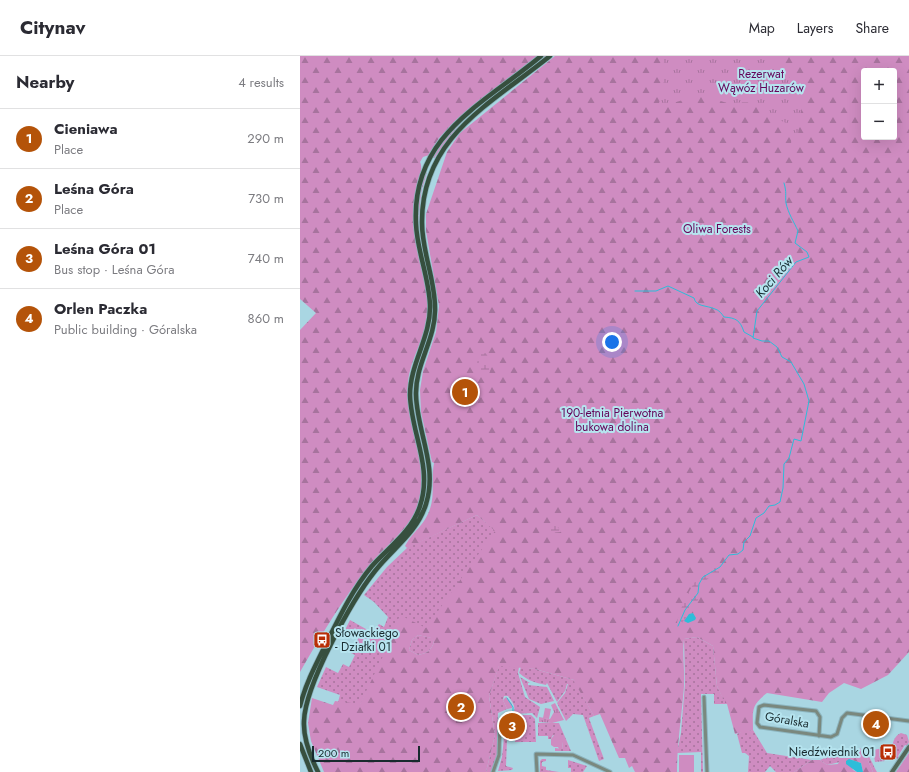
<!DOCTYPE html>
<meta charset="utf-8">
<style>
:root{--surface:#fff;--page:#f7f7f7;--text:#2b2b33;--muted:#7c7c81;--line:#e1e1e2;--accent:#b45309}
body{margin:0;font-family:Jost,sans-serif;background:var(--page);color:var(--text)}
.controls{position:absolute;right:12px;top:12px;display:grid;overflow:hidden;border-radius:4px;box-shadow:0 4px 16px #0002}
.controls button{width:36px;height:36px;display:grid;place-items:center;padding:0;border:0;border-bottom:1px solid var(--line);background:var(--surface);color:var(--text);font:20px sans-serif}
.scale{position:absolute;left:12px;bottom:10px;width:108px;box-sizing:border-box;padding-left:4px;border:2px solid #182a2e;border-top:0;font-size:11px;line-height:14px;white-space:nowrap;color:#182a2e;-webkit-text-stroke:3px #b6e4ef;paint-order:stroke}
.you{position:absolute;left:312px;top:286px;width:14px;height:14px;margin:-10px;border:3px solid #fff;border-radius:50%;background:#1a73e8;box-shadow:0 0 0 6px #1a73e833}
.badge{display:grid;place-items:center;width:26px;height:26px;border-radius:50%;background:var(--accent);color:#fff;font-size:13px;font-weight:700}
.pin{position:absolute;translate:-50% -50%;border:2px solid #fff;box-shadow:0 1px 4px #0006}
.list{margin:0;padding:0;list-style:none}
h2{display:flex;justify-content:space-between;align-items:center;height:52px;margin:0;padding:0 16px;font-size:17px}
h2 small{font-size:13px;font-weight:400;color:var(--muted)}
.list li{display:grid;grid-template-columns:26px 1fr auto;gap:12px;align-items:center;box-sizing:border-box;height:60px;padding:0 16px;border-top:1px solid var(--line)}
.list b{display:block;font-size:15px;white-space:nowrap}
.list p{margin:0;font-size:13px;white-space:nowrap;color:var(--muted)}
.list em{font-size:13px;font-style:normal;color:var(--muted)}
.map{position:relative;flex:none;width:609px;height:716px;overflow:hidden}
header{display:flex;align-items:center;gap:24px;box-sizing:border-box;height:56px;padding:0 20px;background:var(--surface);border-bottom:1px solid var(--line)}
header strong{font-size:19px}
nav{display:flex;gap:22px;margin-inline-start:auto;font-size:14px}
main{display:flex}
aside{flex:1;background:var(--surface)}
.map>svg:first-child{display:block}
.grass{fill:url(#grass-dots)}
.forest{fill:url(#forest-firs);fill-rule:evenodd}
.wetland{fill:url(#wetland-marsh)}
.park{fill:url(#park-tufts)}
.pitch{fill:#cf8cc1}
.water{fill:#2dbdd9}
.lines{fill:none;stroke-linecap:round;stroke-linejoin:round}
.stream{stroke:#2dbdd9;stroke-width:1}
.street-casing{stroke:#8cb4be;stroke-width:5}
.secondary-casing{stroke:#8cb4be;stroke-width:6}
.primary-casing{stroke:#8cb4be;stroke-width:6}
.street{stroke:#7a887e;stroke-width:3}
.secondary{stroke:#526758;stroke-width:4}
.primary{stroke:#364f3e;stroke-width:4.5}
.labels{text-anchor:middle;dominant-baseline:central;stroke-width:4;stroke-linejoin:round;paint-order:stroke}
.park-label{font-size:12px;fill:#650559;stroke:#b6e4ef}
.poi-label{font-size:12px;fill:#182a2e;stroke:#b6e4ef;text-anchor:start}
.street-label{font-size:12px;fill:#182a2e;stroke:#b6e4ef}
.water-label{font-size:13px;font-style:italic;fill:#1a3136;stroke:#b6e4ef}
</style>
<header>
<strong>Citynav</strong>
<nav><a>Map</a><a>Layers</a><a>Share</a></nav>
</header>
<main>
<aside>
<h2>Nearby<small>4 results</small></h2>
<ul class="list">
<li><span class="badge">1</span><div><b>Cieniawa</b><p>Place</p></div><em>290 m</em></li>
<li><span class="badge">2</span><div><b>Leśna Góra</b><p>Place</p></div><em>730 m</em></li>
<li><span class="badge">3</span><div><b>Leśna Góra 01</b><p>Bus stop · Leśna Góra</p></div><em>740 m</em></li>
<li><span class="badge">4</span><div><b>Orlen Paczka</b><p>Public building · Góralska</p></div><em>860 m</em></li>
</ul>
</aside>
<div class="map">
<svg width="609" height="716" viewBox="0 0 609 716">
<defs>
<pattern id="grass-dots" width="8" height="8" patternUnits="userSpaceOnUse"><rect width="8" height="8" fill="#cf8cc1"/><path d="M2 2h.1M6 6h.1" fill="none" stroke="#a7739d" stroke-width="1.8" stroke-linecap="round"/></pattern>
<pattern id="forest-firs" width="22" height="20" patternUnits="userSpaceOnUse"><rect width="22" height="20" fill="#cf8cc1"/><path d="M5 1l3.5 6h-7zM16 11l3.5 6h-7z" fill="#a7739d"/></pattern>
<pattern id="wetland-marsh" width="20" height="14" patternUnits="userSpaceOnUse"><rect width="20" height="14" fill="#cf8cc1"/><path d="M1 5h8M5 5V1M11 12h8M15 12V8" fill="none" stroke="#a7739d"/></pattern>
<pattern id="park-tufts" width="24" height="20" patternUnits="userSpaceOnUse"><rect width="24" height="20" fill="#cf8cc1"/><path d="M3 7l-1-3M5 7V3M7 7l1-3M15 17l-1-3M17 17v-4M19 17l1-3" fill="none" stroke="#a7739d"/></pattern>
</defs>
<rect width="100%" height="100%" fill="#a9d6e2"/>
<!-- grass -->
<path class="grass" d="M244,0H246L160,68L134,102L132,101C157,57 206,31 244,0Z
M127,112C127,119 124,126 122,133C119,147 119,163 121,178C125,207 135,235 132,264C130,290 114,311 114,337C114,376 138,414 123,453C112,479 88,494 71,516C58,535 47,556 35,576C37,568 45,557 49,550C57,537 64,523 74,511C93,488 119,470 125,438C132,405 115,373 113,340C111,310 131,285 132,255C134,203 103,167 127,112Z
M177,459L196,475L126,573L100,560L86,596L60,649L38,646L40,639L17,631L26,611L38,617L43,608L49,611L55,599L51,597L59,581L45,574L50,564L73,577L79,568L84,571L88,561L74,546L64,539L87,511L108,491Z
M118,579L132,582L134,586C131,595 127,597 118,599L109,594L112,584Z
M397,581L413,590L417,630L423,642L425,643V648H414V638H401L403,716H401V696L377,697L381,677L385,627L384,583Z
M31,584C17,613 0,644 2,677C4,688 12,701 12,712C0,658 7,632 31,584Z
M199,609L219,611L218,617L225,641L240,651L237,662L232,657L214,658C216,650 212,645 208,640H204L203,644L207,653L198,657L197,699L191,716H186L195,679L189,640Z
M221,611L235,613L274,624L294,660L289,662L290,665L304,703L299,705L283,659L273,658L266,665L257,647L265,637L268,628H267L265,635L257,646L247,627L246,629C234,626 230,626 219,617Z
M220,621L230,627H228V629L247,631L254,645L241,648L229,643Z
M213,659H231L235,663L236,686H215V676H211Z
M238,667H259L271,695H255V692L262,693L263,686L253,679L251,683H248V680H238Z
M453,674L467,697L512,704L494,716H476L470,710L465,716H448L449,700L445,697H442L437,678L443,675Z
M601,677L607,679L609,686L607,690L605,689L598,700L600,702L597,703C590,696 591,681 601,677Z
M204,682L207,683L206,710L213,712L212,714L198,715L202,701Z
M559,692C569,695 572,708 577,716H573L566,700L527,709L520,704L539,696Z
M242,703H246V705L242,706V710L246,711V714L259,716H240V705Z
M268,704L287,710L283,716H271V712H268Z"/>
<!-- forest -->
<path class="forest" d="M0,0H237L156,64L139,82L129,99L123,101L120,106C125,115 113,143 113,156C112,190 130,223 128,257C126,282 110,302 108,327C105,368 132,408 118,449C109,475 85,489 69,510C43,543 21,579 0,616V274L16,257L0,243Z
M255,0H609V596L588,619L561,633L544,627L529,637L522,646L467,637C450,650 453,655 453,674C446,675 441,677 435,678L427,648H425V643H423L417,630L413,590L397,581L384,583C382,599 385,614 384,630C382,658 377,687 377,716H335L332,710L329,712L325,702H319L300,658L294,660L279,634L275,630L274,624L235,613L199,610L189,640L195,679L186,716H24L11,685L8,667L12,642L33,649L35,645L60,648L85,596L100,559L126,572L195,475L177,459L107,492L105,490C114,474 124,470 130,453C135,438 131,422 134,407L132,406L121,356L120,334L123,315L136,276L139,250L126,175V158L147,96L160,77ZM564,15H594V81H564ZM118,579L131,582L134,586C131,595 127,597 118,599L109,594L112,584Z
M560,695L566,700L573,716H563L561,707L549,703L553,714L557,716H494L512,704H520L527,709L538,708L541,701Z
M609,697V716H596Z"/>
<!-- wetland -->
<path class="wetland" d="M186,297L192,309L188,321H180L176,311L179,298Z
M248,469C254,469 259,470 261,476L250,477L246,473V471Z
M415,510L422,514L420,520L415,523L410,521C400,528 400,544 393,555C390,560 384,562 381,569L377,567C379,553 394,522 406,513C408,512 412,511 415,510Z"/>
<!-- park -->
<path class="park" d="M366,0H473L489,21L505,36L499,64L498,82L491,92C492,63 490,70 468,59C463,57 460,52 456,49C447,44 437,48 428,47C419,46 412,38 402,38L357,52L363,37L364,2Z
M206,641L212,648V652L207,653L203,644Z
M255,647L264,664L252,667L239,666V661L250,663L254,656L251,649Z
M255,678L262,681L263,686L262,693H259L258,691H254L251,689V683Z
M583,692L585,705L575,706L573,694Z"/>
<!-- pitch -->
<path class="pitch" d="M245,652L251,653L249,663L243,662Z
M379,699H394V716H379Z"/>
<!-- water -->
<path class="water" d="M393,557L396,562L395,564L388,567L384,565L389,558Z
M549,703L561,707L563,716H557L546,708V705Z"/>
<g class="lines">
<!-- stream -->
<path class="stream" d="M335,235H356L368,230L394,242C396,251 406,249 415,253C419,254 422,258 424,261C436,262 440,264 444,276L453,281
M378,570L385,554L398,537L399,528L403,521L420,511L429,499L438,498L443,494L444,486L450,480L456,462L464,457L469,450L475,449L480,446L483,432L484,408L489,402L494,383L501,385L509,345L504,328L491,306L482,301L477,291L469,285H462L453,282L457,255L496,206L509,201L507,196L495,187L498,175C494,166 488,157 486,147C485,139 487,137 484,127
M207,642L213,651V657"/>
<!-- street casing -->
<g class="street-casing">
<path id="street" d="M404,641L407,716
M519,680L520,661L516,655L464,649L459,651L457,667L460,671L531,681L537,678L542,662L547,657L609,665
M193,716L199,699L200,666
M237,716L236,698L273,699L310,716"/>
</g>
<!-- secondary casing -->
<g class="secondary-casing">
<path id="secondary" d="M592,716L609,691"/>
</g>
<!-- primary casing -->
<g class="primary-casing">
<path id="primary" d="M0,650C5,630 14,612 23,594C37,566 51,535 72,510C89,491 112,475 120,450C133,411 111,377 110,339C110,307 131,281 130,249C129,221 117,195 116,168C111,79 184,48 241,0
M0,688L11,716
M18,716C10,700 3,683 4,665C5,629 52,544 75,515C93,492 117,477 126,448C138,410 117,376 116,339C115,308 136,283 135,252C135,223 122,196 122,167C121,81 192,47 250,0"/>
</g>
<!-- street -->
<use href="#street" class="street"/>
<!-- secondary -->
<use href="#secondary" class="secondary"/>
<!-- primary -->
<use href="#primary" class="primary"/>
</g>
<!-- icons -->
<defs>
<g id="bus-square" transform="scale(0.9)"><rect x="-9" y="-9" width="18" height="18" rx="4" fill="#b92e05" stroke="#b6e4ef"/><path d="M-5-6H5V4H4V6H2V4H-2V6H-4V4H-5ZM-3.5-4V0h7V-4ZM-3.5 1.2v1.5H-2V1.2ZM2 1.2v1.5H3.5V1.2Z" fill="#fff"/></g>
</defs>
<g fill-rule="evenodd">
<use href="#bus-square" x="22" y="584"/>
<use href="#bus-square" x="588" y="696"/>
</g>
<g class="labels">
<!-- park labels -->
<g class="park-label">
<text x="461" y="18">Rezerwat<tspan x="461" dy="14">Wąwóz Huzarów</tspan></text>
<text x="417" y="173">Oliwa Forests</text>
<text x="312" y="357">190-letnia Pierwotna<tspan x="312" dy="14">bukowa dolina</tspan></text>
</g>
<!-- poi labels -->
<g class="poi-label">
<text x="35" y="577">Słowackiego<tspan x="35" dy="14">- Działki 01</tspan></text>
<text x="575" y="696" text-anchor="end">Niedźwiednik 01</text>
</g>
<!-- street labels -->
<g class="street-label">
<text transform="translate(487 664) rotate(10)">Góralska</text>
</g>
<!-- water labels -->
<g class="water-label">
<text transform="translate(474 221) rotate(-49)">Koci Rów</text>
</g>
</g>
</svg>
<div class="controls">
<button>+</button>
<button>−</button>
</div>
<div class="scale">200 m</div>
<div class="you"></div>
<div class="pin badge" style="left:165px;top:336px">1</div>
<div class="pin badge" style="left:161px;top:651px">2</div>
<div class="pin badge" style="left:212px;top:670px">3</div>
<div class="pin badge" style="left:576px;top:668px">4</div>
</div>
</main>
